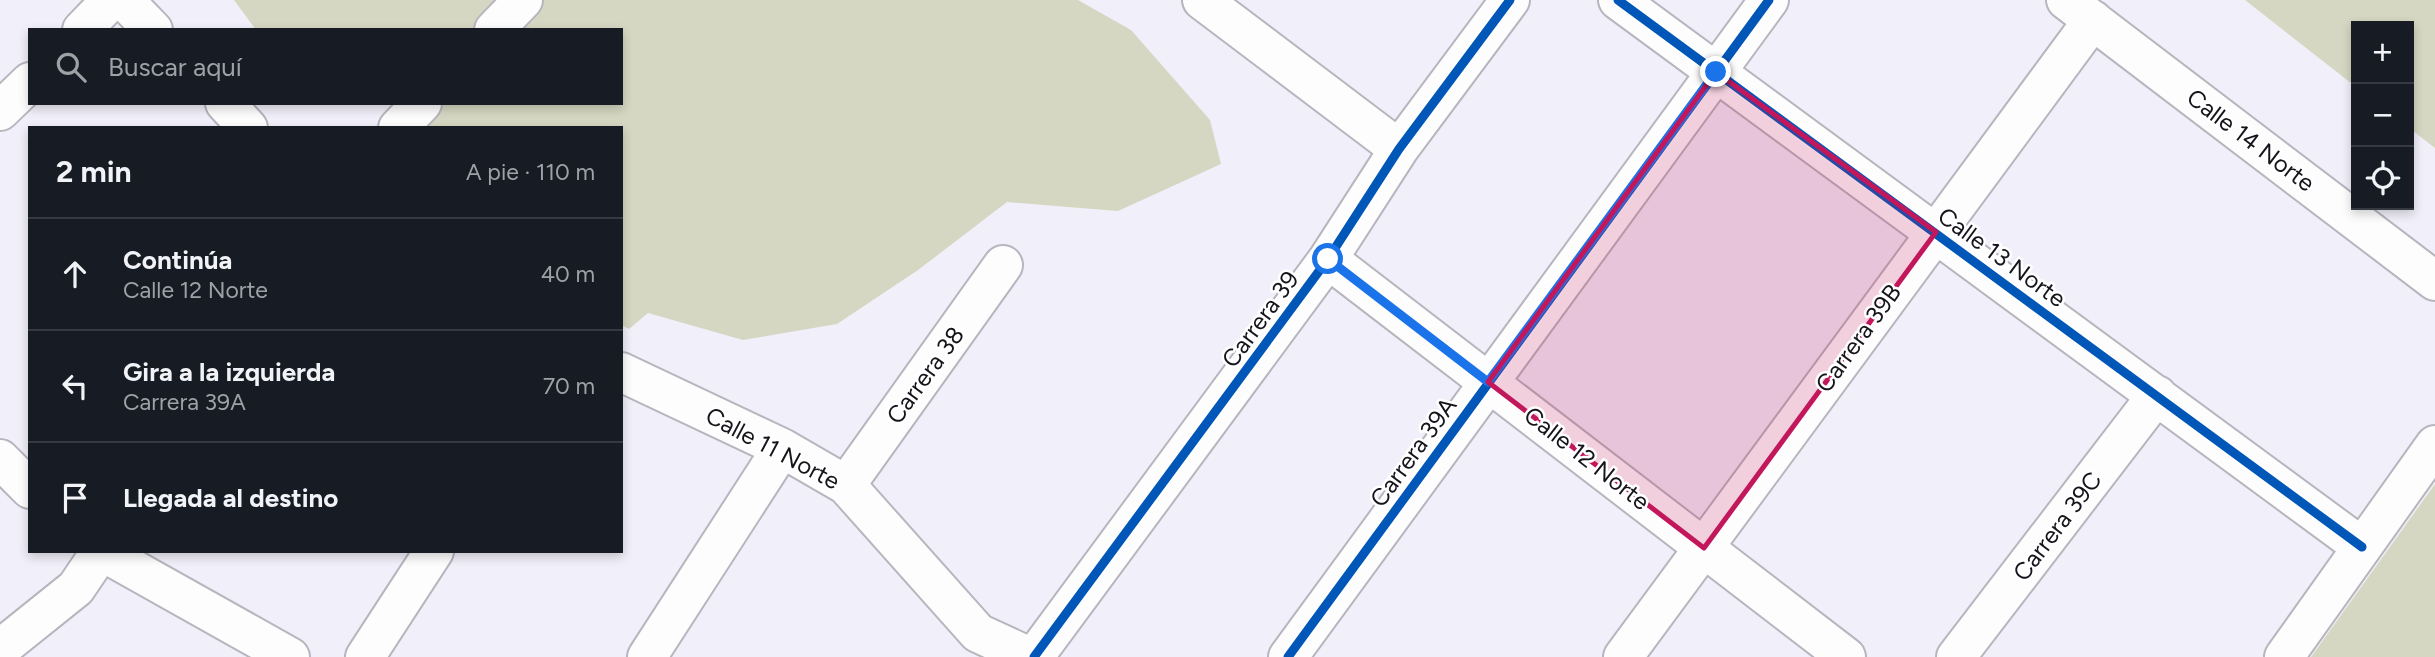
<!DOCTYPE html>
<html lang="es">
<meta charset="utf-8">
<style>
:root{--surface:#171b24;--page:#242831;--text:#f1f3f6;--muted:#9ea1a6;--line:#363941}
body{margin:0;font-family:Figtree,sans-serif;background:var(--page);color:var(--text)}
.controls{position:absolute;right:21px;top:21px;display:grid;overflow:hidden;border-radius:0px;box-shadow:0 4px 10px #0003}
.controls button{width:63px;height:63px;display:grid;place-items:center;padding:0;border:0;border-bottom:2px solid var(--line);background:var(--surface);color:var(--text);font:35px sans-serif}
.stop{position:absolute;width:21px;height:21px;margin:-16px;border:5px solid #1a73e8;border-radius:50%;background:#fff}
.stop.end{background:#1a73e8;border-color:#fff;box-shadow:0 2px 7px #0008}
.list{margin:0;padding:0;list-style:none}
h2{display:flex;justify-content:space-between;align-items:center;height:91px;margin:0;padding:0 28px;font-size:30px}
h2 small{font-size:23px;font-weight:400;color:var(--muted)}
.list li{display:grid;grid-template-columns:46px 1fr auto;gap:21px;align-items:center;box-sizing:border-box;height:112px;padding:0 28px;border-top:2px solid var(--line)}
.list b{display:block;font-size:26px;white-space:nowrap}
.list p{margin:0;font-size:23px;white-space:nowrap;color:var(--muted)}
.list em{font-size:23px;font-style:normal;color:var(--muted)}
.icon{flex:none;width:38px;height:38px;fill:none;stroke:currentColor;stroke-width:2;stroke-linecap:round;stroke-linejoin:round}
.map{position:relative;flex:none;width:2435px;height:657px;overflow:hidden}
.search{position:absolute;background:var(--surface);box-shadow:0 4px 10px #0003;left:28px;top:28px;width:595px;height:77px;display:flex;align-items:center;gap:18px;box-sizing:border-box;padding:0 24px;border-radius:0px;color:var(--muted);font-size:26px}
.panel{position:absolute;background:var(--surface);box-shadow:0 4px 10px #0003;left:28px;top:126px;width:595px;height:427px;border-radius:0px}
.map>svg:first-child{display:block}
.green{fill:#d5d7c2}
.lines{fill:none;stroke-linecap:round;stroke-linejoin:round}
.minor-casing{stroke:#b7b5bd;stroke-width:42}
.minor{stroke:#fdfdfe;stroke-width:38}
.cycleway-casing{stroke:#fff;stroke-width:13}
.cycleway{stroke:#0057b8;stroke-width:9}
.route{stroke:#1a73e8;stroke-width:9}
.marked{fill:#c2185b;fill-opacity:0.2;stroke:#c2185b;stroke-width:5;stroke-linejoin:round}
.labels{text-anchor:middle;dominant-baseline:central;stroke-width:5;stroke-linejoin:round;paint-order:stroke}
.street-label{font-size:24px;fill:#15141b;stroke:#fff}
</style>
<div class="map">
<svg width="2435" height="657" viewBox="0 0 2435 657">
<rect width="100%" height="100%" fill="#f1eff9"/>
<!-- green -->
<path class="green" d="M234,0H1078L1131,30L1210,120L1221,164L1118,211L1007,202L918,270L837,324L743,340L648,313L629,329L621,325V128H412L396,108L388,103H621V30H256Z
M2245,0H2435V148L2409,128V26H2356V87Z
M2435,484V657H2311Z"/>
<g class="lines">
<!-- minor casing -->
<g class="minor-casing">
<path id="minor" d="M124,0L153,30
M1202,0L1399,149
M1618,0L2362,547
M2066,0L2435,281
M82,30L111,0
M494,30L523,0
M225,103L248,128
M0,111L30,82
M398,128L422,103
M1328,259L1846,657
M621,372L782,448L846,485L978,633L1030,657
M0,459L30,489
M846,485L1003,265
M101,551L290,657
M0,649L76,588L101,551
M365,657L434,551
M647,657L782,448
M1034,657L1328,259L1399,149L1510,0
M1288,657L1769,0
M1623,657L2093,20
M1956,657L2157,395
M2284,657L2435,445"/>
</g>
<!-- minor -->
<use href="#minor" class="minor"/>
<!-- cycleway casing -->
<g class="cycleway-casing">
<path id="cycleway" d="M1618,0L2362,547
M1034,657L1328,259L1399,149L1510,0
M1288,657L1769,0"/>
</g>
<!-- cycleway -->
<use href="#cycleway" class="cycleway"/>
</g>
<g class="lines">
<!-- route -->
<path class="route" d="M1328,259L1488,382L1716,72"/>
</g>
<!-- marked area -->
<path class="marked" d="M1716,72L1936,232L1704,548L1488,382Z"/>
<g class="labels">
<!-- street labels -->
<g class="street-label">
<text transform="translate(2251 140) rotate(37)">Calle 14 Norte</text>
<text transform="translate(2002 257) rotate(36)">Calle 13 Norte</text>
<text transform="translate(1260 319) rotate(-54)">Carrera 39</text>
<text transform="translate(1858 338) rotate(-54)">Carrera 39B</text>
<text transform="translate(925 375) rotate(-54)">Carrera 38</text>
<text transform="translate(773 448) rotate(28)">Calle 11 Norte</text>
<text transform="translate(1413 452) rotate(-54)">Carrera 39A</text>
<text transform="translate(1587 458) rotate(38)">Calle 12 Norte</text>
<text transform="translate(2057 526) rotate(-53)">Carrera 39C</text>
</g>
</g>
</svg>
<div class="controls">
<button>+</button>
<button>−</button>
<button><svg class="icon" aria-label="locate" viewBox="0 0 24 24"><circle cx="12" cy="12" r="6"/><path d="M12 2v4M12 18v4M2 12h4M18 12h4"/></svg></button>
</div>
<div class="stop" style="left:1328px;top:259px"></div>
<div class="stop end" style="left:1716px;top:72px"></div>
<div class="search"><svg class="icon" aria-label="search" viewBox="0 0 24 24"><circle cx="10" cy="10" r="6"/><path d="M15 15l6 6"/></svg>Buscar aquí</div>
<section class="panel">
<h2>2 min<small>A pie · 110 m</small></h2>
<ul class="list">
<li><svg class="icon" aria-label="ahead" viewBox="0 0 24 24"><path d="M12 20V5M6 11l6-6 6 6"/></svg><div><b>Continúa</b><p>Calle 12 Norte</p></div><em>40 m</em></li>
<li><svg class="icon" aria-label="left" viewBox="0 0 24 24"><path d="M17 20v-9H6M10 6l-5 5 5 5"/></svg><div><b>Gira a la izquierda</b><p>Carrera 39A</p></div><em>70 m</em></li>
<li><svg class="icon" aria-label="arrive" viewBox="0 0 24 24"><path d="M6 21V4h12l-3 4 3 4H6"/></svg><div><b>Llegada al destino</b></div></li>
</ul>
</section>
</div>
